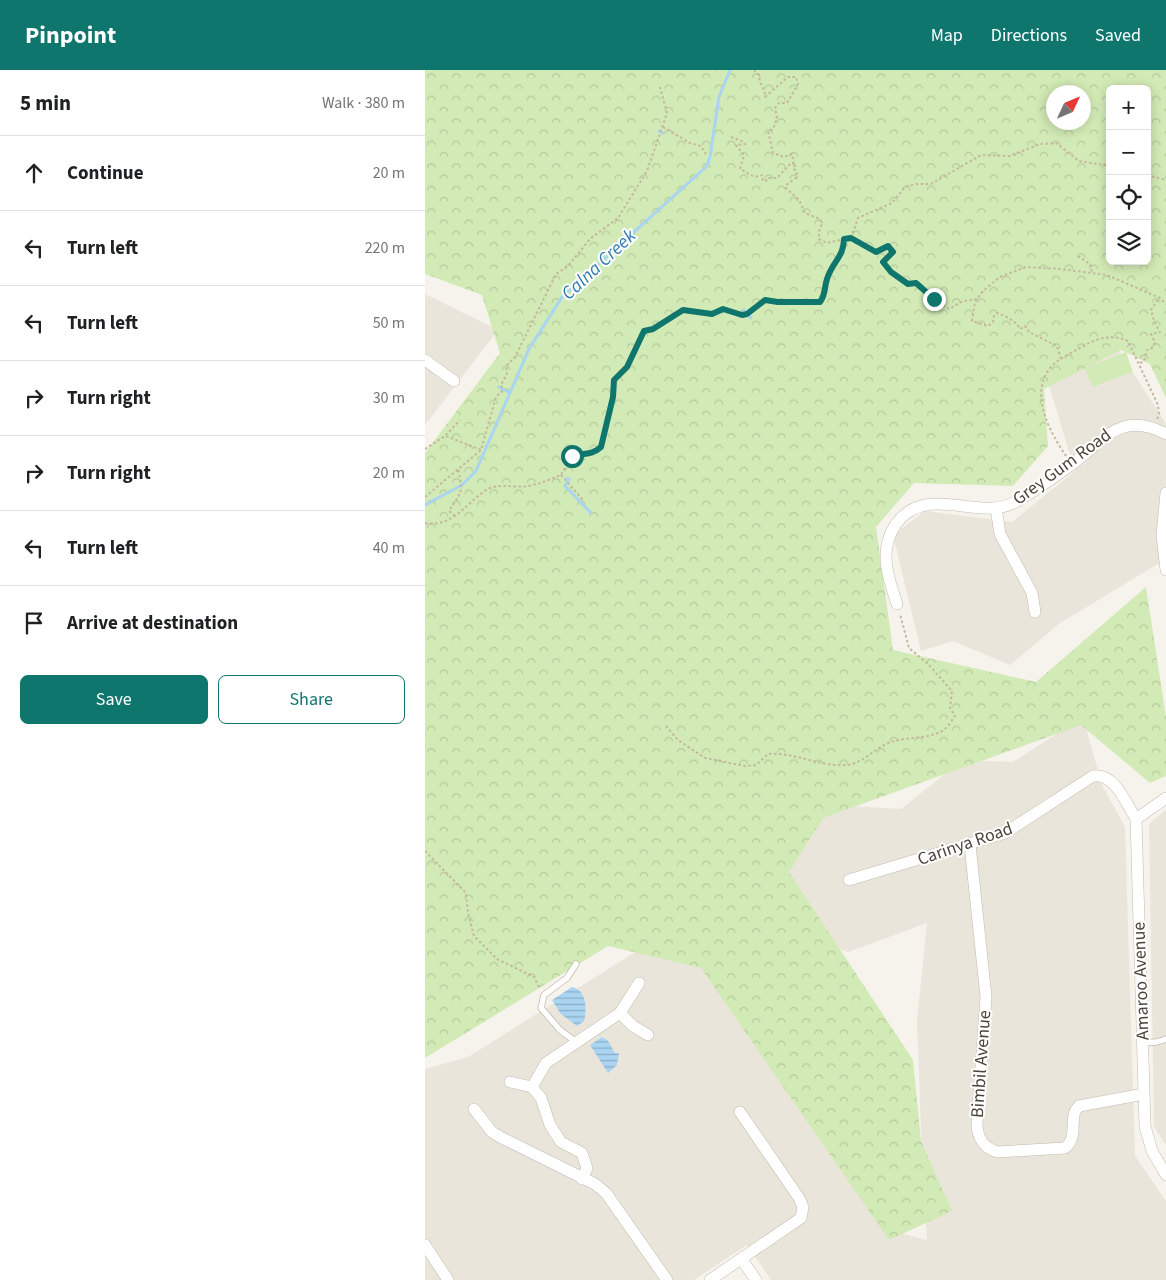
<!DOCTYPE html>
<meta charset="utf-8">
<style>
:root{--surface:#fff;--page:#f6f6f6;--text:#202124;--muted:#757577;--line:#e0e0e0;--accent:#0f766e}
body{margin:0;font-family:"Source Sans 3",sans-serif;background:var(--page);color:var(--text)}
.controls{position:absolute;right:15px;top:15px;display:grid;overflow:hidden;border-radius:8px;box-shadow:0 2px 12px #0003}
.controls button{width:45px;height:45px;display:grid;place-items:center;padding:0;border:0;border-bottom:1px solid var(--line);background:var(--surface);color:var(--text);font:25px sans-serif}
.compass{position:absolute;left:621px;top:15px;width:45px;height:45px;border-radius:50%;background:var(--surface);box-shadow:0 2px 12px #0003;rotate:46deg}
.stop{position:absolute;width:15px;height:15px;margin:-11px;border:4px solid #0f766e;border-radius:50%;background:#fff}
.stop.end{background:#0f766e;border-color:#fff;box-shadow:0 1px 5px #0008}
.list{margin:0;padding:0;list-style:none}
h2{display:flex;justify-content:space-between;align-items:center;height:65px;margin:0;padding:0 20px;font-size:21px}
h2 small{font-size:16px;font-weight:400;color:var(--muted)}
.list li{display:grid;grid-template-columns:32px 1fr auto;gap:15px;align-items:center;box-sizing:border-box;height:75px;padding:0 20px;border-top:1px solid var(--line)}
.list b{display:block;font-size:19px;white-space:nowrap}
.list em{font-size:16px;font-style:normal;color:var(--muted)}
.actions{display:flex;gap:10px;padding:15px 20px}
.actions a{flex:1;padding:11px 0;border:1px solid var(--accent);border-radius:8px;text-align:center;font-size:18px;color:var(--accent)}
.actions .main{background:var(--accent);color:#fff}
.icon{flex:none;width:28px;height:28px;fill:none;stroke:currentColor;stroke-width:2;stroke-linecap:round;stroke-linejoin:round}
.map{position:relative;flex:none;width:741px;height:1210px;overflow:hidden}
header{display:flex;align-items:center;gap:30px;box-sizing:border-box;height:70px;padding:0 25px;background:var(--accent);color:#fff}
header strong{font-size:24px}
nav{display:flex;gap:28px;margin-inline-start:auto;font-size:18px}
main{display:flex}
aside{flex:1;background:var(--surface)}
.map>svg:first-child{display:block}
.residential{fill:#eae5da}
.forest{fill:url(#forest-crowns);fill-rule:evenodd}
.pitch{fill:#d2eab5}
.water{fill:url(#water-rules)}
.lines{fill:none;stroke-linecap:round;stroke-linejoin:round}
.stream{stroke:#a9d4f2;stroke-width:3}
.lane-casing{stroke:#c2bbae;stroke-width:7}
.street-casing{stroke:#c2bbae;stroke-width:12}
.path{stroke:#c4b79f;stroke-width:2;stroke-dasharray:2.5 2.5;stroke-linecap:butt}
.lane{stroke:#fff;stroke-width:5.5}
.street{stroke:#fff;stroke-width:11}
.route{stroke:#0f766e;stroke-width:6}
.labels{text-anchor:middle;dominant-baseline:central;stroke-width:4;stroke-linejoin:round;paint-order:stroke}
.street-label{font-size:18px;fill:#4b4439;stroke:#fff}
.water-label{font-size:19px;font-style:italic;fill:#2e7ab2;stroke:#fff}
</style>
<header>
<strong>Pinpoint</strong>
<nav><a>Map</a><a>Directions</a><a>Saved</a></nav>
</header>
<main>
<aside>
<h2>5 min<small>Walk · 380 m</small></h2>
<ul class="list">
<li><svg class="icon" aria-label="ahead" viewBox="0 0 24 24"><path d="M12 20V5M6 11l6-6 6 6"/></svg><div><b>Continue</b></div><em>20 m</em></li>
<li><svg class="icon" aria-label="left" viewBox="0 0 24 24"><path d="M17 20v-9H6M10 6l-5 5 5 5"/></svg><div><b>Turn left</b></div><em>220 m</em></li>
<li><svg class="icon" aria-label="left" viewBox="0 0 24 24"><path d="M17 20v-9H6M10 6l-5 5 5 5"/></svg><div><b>Turn left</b></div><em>50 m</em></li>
<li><svg class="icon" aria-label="right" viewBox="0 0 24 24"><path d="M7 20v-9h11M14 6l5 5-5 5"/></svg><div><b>Turn right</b></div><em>30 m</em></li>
<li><svg class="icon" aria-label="right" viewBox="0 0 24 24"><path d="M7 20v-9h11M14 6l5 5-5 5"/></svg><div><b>Turn right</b></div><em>20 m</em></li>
<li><svg class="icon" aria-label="left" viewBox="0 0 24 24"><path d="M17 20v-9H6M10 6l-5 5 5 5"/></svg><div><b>Turn left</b></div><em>40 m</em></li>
<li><svg class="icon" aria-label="arrive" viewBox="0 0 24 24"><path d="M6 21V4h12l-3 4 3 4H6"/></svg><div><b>Arrive at destination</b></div></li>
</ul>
<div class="actions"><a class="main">Save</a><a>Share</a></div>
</aside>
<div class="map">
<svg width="741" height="1210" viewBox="0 0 741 1210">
<defs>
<pattern id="forest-crowns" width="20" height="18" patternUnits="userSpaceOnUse" patternTransform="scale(1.25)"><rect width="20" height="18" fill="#d2eab5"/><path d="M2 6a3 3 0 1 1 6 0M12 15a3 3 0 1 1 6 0" fill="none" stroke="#b6ca9c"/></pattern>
<pattern id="water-rules" width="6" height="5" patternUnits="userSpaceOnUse" patternTransform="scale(1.25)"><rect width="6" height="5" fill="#a9d4f2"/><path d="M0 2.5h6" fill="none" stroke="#8caec5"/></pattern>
</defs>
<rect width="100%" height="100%" fill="#f6f3ec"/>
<!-- residential -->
<path class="residential" d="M0,224L73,260L0,355Z
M690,274L741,354V489L635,553L585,595L528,571L496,581L468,465L500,441L587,452L650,401L623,312Z
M658,647L677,715L700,757L710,1086L741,1131V1210H346L322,1175L269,1210H0V999L43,987L223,874L312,905L464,1160L502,1170L497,1086L492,951L502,853L423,882L383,867L356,816L365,775L406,735L476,739L538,690L588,692Z
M741,740V1075L729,1057L724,754Z"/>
<!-- forest -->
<path class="forest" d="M0,0H741V328L725,294L696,280L619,319L623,376L588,416L489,413L451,457L468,580L611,612L721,517L741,647V706L725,713L656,655L398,748L364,802L488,990L496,1071L527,1141L464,1170L276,898L183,876L0,988V383L75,283L57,225L0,204ZM685,19H722V191H685ZM628,22H658V52H628Z"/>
<!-- pitch -->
<path class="pitch" d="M701,282L708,302L667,317L660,298Z"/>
<!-- water -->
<path class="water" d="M147,917C162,920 162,940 159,951L152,956L136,944L127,930Z
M177,967L183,971L190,983H194L192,995L183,1003L165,975Z"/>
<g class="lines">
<!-- stream -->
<path class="stream" d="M234,61L238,63
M319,240L326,248
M74,317L85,323
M142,408L144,409L140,416L166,443
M0,435L37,415L51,401L104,279L137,227L282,96L285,87L294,27L305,0"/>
<!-- lane casing -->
<g class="lane-casing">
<path id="lane" d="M151,972L135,960L116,938L119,925L142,908L151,894
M718,973L732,972L741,969"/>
</g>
<!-- street casing -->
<g class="street-casing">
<path id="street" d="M0,290L29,311
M741,423L737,465L741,500
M571,438L575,464L607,523L610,542
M472,534C463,507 453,480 471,454C502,411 555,454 592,431C611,420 629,408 646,395C679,370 696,340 741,364
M741,728L711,749L720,1056L727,1081L741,1105
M545,775L561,927L552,1052C552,1067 557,1077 572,1082L640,1078C655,1066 642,1047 654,1036L719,1024
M424,810L580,763L668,706C689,702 701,733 711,749
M195,943L208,956L223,965
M85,1012L107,1017L116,1028L125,1055L136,1072L157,1083L162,1098L157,1109
M107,1017L121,993L195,943L214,913
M49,1039L67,1062L77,1068L170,1114L181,1123L242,1210
M0,1175L23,1210
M317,1190L331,1210
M285,1210L376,1148L378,1137L374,1128L315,1042"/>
</g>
<!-- path -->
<path class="path" d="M291,0H292
M329,0L334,5C334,14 340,18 340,27L363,7H371L373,14L362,33H354L350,38L352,48L348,59L343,61L348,83L359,87L367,84L369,94
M238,57L265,73L276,76L282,86
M306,67L319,72L320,74L311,75L319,85L315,99C323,102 328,110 337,105L338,111H341L343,108H352L366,93L371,94L368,98L372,102L371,108L361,115V118L374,130L380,143L395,149L397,154L394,161V169L402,173L419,169
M722,105L741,110
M426,168L433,148L467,133L480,117L492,114H506L556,85L585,86L615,74L631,73L654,91L685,96
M653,186L665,194L667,202
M636,289L632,276L604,262L600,256L595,259C591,251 581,246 572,243L569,246L568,252L563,256L547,251L550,232L558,221L575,207L601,197L635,199L682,205L735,228L741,234
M715,293L719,291L722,280L726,279L730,273L726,264L735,262L729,251L726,240L734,228
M21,366L56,380
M0,379L20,366L35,350
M641,386C624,361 601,319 630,293C637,287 646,283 653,279C670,269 685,263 703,271L733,335L734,344L732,350
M136,405L158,430
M0,427L56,380L71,327L78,320L76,315L82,304L81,296L90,287L131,204L143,196L165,169L193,148L222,101L242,43L235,17
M30,446L24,441C36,422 39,423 33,399
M0,453C29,458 42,431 63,419C76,413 90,418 102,416C113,415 125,409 136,405L147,385C158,383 166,386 176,377L188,327L189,310L202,297L219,261L228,259L258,240L287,244L298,239L317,245L322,244L341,230L353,233L395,232C401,224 399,218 402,209C407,192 419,187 419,169L426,168L451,182L463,176L468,182L458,192L466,202L483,214L491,213L494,218L524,239L538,231L552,229
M241,656L253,670L280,688L320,696L331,695L343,684C370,682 395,697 422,695C440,693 452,675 469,671C484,667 509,669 521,658C525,655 527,649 530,646L525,638L527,621L503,594L484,578L475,544
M0,781L41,823L43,843L49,866L72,889L109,907L115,919"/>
<!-- lane -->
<use href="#lane" class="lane"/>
<!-- street -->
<use href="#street" class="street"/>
</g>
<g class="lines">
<!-- route -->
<path class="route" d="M147,386C158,383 166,386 176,377L188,327L189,310L202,297L219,261L228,259L258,240L287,244L298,239L317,245L322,244L340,230L353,232H395C401,224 399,218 402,209C407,192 419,187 419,169L426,168L451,182L463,176L468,182L458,192L466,202L483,214L491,213L509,229"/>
</g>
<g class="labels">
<!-- street labels -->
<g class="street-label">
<text transform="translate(637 397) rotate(-36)">Grey Gum Road</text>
<text transform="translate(540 774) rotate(-19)">Carinya Road</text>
<text transform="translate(716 911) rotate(-92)">Amaroo Avenue</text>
<text transform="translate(556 994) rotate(-86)">Bimbil Avenue</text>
</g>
<!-- water labels -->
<g class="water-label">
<text transform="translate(174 195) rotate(-43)">Calna Creek</text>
</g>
</g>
</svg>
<div class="controls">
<button>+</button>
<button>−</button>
<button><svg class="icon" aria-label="locate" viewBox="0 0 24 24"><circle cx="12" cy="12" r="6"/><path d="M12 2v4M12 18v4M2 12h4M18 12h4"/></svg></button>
<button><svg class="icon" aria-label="layers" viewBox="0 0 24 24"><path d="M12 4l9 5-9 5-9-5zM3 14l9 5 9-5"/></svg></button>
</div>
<svg class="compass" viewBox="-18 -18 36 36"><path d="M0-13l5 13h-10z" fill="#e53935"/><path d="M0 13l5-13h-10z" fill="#757577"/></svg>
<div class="stop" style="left:147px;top:386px"></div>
<div class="stop end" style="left:509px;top:229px"></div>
</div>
</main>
